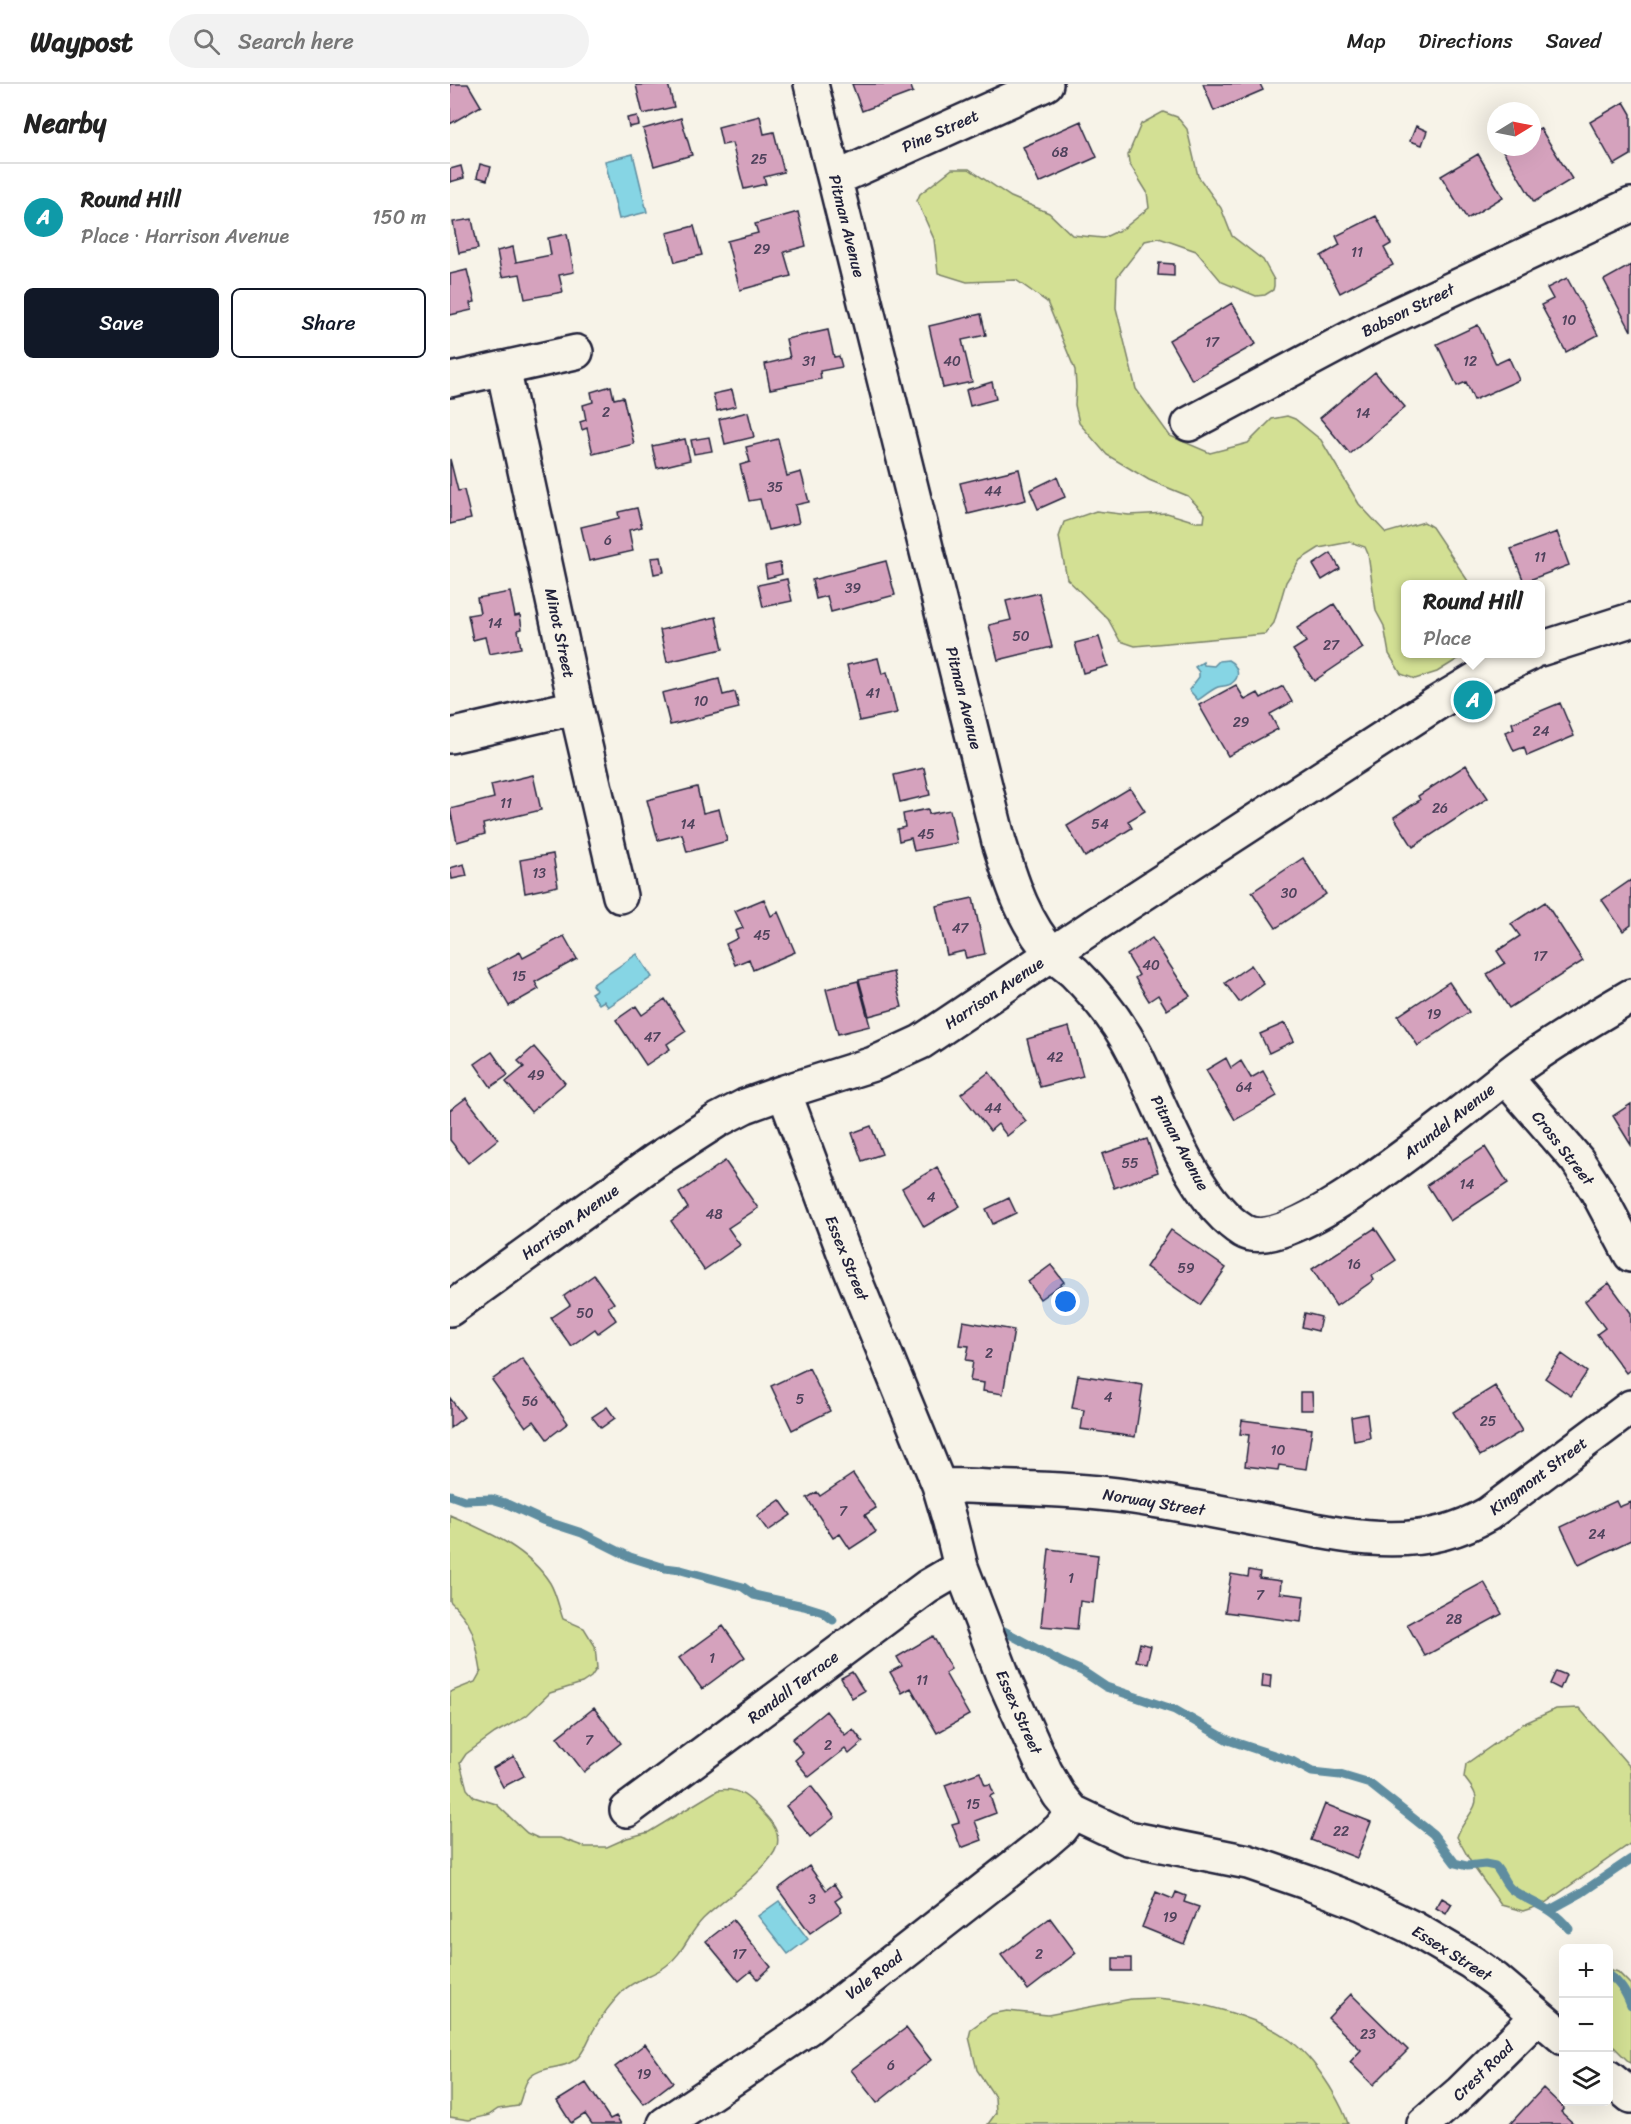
<!DOCTYPE html>
<meta charset="utf-8">
<style>
:root{--surface:#fff;--page:#f2f2f2;--text:#222;--muted:#767676;--line:#e0e0e0;--accent:#111827}
body{margin:0;font-family:Sriracha,sans-serif;background:var(--page);color:var(--text)}
.controls{position:absolute;right:18px;bottom:18px;display:grid;overflow:hidden;border-radius:9px;box-shadow:0 6px 24px #0002}
.controls button{width:54px;height:54px;display:grid;place-items:center;padding:0;border:0;border-bottom:2px solid var(--line);background:var(--surface);color:var(--text);font:30px sans-serif}
.compass{position:absolute;left:1037px;top:18px;width:54px;height:54px;border-radius:50%;background:var(--surface);box-shadow:0 6px 24px #0002;rotate:80deg}
.you{position:absolute;left:616px;top:1218px;width:21px;height:21px;margin:-15px;border:4px solid #fff;border-radius:50%;background:#1a73e8;box-shadow:0 0 0 9px #1a73e833}
.badge{display:grid;place-items:center;width:39px;height:39px;border-radius:50%;background:var(--accent);color:#fff;font-size:20px;font-weight:700}
.pin{position:absolute;translate:-50% -50%;border:3px solid #fff;box-shadow:0 2px 6px #0006}
.popup{position:absolute;left:951px;top:496px;width:144px;height:78px;box-sizing:border-box;display:grid;place-content:center;border-radius:9px;background:var(--surface);filter:drop-shadow(0 2px 4px #0005);font-size:20px;white-space:nowrap;color:var(--muted)}
.popup b{font-size:22px;color:var(--text)}
.popup::after{content:'';position:absolute;left:50%;top:100%;margin-left:-12px;border:12px solid transparent;border-top-color:var(--surface)}
.list{margin:0;padding:0;list-style:none}
h2{display:flex;justify-content:space-between;align-items:center;height:78px;margin:0;padding:0 24px;font-size:26px}
h2 small{font-size:20px;font-weight:400;color:var(--muted)}
.list li{display:grid;grid-template-columns:39px 1fr auto;gap:18px;align-items:center;box-sizing:border-box;height:108px;padding:0 24px;border-top:2px solid var(--line)}
.list b{display:block;font-size:22px;white-space:nowrap}
.list p{margin:0;font-size:20px;white-space:nowrap;color:var(--muted)}
.list em{font-size:20px;font-style:normal;color:var(--muted)}
.actions{display:flex;gap:12px;padding:18px 24px}
.actions a{flex:1;padding:14px 0;border:2px solid var(--accent);border-radius:9px;text-align:center;font-size:21px;color:var(--accent)}
.actions .main{background:var(--accent);color:#fff}
.icon{flex:none;width:33px;height:33px;fill:none;stroke:currentColor;stroke-width:2;stroke-linecap:round;stroke-linejoin:round}
.map{position:relative;flex:none;width:1181px;height:2040px;overflow:hidden}
header{display:flex;align-items:center;gap:36px;box-sizing:border-box;height:84px;padding:0 30px;background:var(--surface);border-bottom:2px solid var(--line)}
header strong{font-size:28px}
nav{display:flex;gap:33px;margin-inline-start:auto;font-size:21px}
.search{width:420px;height:54px;background:var(--page);display:flex;align-items:center;gap:15px;box-sizing:border-box;padding:0 21px;border-radius:33px;color:var(--muted);font-size:22px}
main{display:flex}
aside{flex:1;background:var(--surface)}
.map>svg:first-child{display:block}
.green{fill:#d3e094;stroke:#7a8168;stroke-width:1.5}
.water{fill:#86d5e4;stroke:#5e8da0;stroke-width:1.5}
.lines{fill:none;stroke-linecap:round;stroke-linejoin:round}
.stream{stroke:#5e8da0;stroke-width:9}
.building{fill:#d5a2bd;stroke:#22223b;stroke-width:1.5}
.street-casing{stroke:#22223b;stroke-width:38}
.street{stroke:#f7f3e8;stroke-width:33}
.labels{text-anchor:middle;dominant-baseline:central;stroke-width:5;stroke-linejoin:round;paint-order:stroke}
.number-label{font-size:14px;fill:#4f425c}
.street-label{font-size:16px;fill:#22223b;stroke:#f7f3e8}
</style>
<header>
<strong>Waypost</strong>
<div class="search"><svg class="icon" aria-label="search" viewBox="0 0 24 24"><circle cx="10" cy="10" r="6"/><path d="M15 15l6 6"/></svg>Search here</div>
<nav><a>Map</a><a>Directions</a><a>Saved</a></nav>
</header>
<main>
<aside>
<h2>Nearby<small></small></h2>
<ul class="list">
<li><span class="badge" style="background:#0f9aa8">A</span><div><b>Round Hill</b><p>Place · Harrison Avenue</p></div><em>150 m</em></li>
</ul>
<div class="actions"><a class="main">Save</a><a>Share</a></div>
</aside>
<div class="map">
<svg width="1181" height="2040" viewBox="0 0 1181 2040">
<rect width="100%" height="100%" fill="#f7f3e8"/>
<filter id="ink" filterUnits="userSpaceOnUse"><feTurbulence type="fractalNoise" baseFrequency=".0167" numOctaves="2"/><feDisplacementMap in="SourceGraphic" scale="12" xChannelSelector="R" yChannelSelector="G"/><feConvolveMatrix kernelMatrix="1 2 1 2 8 2 1 2 1" color-interpolation-filters="sRGB"/></filter>
<g filter="url(#ink)">
<!-- green -->
<path class="green" d="M713,28L727,33L737,45L748,92L771,124L782,152L813,176L824,196V202L823,206L815,211L806,212L772,198L746,167L709,154L695,157L667,193L666,224L686,305L720,352L760,369L798,359L822,335L837,332L845,335L871,356L909,420L936,449L974,438L982,443L1020,500H956V570H1016L987,588L965,595L951,590L939,570L934,542L926,527L918,470L915,463L900,458L869,464L850,476L836,498L824,539L815,550L685,562L670,557L658,535L617,495L609,453L614,438L646,427L679,431L717,429L746,438H754L755,430L738,412L699,396L657,371L629,339L625,321L626,303L625,286L597,218L566,196L517,198L488,189L484,155L467,117L470,110L502,85H519L561,113L599,129L622,151L653,154L674,144L699,124L697,108L679,79L678,71L691,40Z
M0,1431C36,1447 78,1464 100,1499C106,1509 109,1524 113,1535L134,1544L145,1562L147,1584L141,1593L132,1599L100,1609L76,1632L45,1649L16,1670L10,1679L17,1705L24,1713L46,1720L77,1749L88,1754H110L135,1763H157L177,1754L199,1748L268,1706C291,1702 303,1718 317,1733C324,1741 330,1750 327,1762C320,1785 271,1817 253,1835C239,1849 233,1870 216,1882C203,1892 185,1895 173,1907C161,1919 151,1933 143,1947C139,1955 135,1965 130,1971C117,1987 94,1980 80,1993C73,2000 73,2012 68,2022L48,2025L39,2031L19,2036L0,2033V1608L25,1598L31,1587C25,1554 25,1542 0,1517Z
M1129,1624L1181,1684V1759L1092,1821L1073,1827L1051,1821L1023,1782L1007,1753C1011,1738 1031,1723 1025,1710C1023,1704 1018,1699 1014,1693L1016,1680L1073,1640L1106,1625Z
M1159,1885L1168,1888L1181,1901V1980L1159,1958Z
M706,1914C745,1916 810,1933 841,1957C858,1970 869,1986 880,2003C887,2015 894,2026 898,2040H538L546,2029L545,2013L527,1986L519,1953L521,1945L542,1930L557,1927L598,1931L681,1915Z"/>
<!-- water -->
<path class="water" d="M183,70L197,128L169,135L155,77Z
M778,576C787,581 792,592 782,599C778,603 773,601 768,603C761,606 754,612 748,616L739,606L749,593V588L745,583L753,578L754,581L764,582L769,577Z
M187,870L202,893L158,923L154,917L149,920L141,909L146,906L142,901Z
M329,1817L358,1855L338,1870L308,1832Z"/>
<g class="lines">
<!-- stream -->
<path class="stream" d="M0,1411L14,1416L42,1415L55,1419L92,1436L132,1449L180,1473L215,1484L231,1486L293,1503L304,1511L317,1514L354,1522L373,1528L383,1536
M552,1546L611,1578L632,1587L656,1603L725,1626L778,1656L842,1677L862,1688L890,1691L920,1700L983,1750L1005,1779L1017,1782L1035,1780L1045,1782C1052,1789 1054,1799 1061,1805C1083,1821 1100,1821 1119,1845
M1100,1826L1131,1809L1181,1775
M1158,1890C1170,1899 1176,1908 1181,1922"/>
</g>
<!-- building -->
<path class="building" d="M0,0H18L31,22L0,40Z
M218,0L224,23L193,30L186,1Z
M402,0H460L463,8L412,27Z
M753,0H810L813,6L764,27Z
M1174,18L1181,30V71L1164,81L1140,38Z
M187,32L189,41L179,43L177,34Z
M310,32L314,50L324,48L334,88L314,93L316,100L294,105L282,59L272,61L268,43Z
M231,34L242,71L204,82L193,45Z
M631,37L647,73L589,99L573,63Z
M966,42L977,47L972,61L960,57Z
M1090,44L1122,95L1084,118L1053,67L1059,63H1082V49Z
M1028,70L1053,113L1017,135L991,92Z
M30,80L41,83L37,96L27,93Z
M11,82L14,94L0,98V85Z
M348,128L356,162L334,168L341,192L290,206L277,157L308,149L305,140Z
M926,132L941,160L934,164L943,181L890,209L871,172L890,161L886,152Z
M22,135L28,165L9,169L3,138Z
M244,142L252,171L225,178L217,149Z
M117,150L124,188L109,191L113,208L75,215L70,190L52,193L47,167L63,163L66,178L101,171L98,154Z
M709,179L724,180V192L708,191Z
M1181,181V247L1154,196Z
M17,186L25,218L20,219L22,226L0,231V190Z
M1117,194L1148,251L1116,268L1091,221L1103,215L1097,204Z
M782,219L806,260L742,296L719,256Z
M531,230L536,251L512,256L522,298L493,304L479,242Z
M1028,241L1046,280L1059,274L1069,296L1024,316L1016,298L1007,302L987,260Z
M378,246L384,273L389,272L392,283L370,287L371,295L320,305L315,280L340,274L336,255Z
M925,288L955,323L900,370L870,334Z
M542,298L546,315L520,322L516,306Z
M161,302L164,315L173,313L184,360L143,370L137,344L132,346L130,338L136,336L133,321L143,318L141,308Z
M282,306L286,322L267,327L263,310Z
M298,328L304,353L275,360L269,335Z
M259,353L262,367L244,370L241,356Z
M235,355L240,376L207,384L202,362Z
M328,355L337,392L351,388L359,418L345,421L349,439L318,446L310,415L299,417L290,381L300,378L296,363Z
M0,375L8,407L14,406L21,435L0,440Z
M569,385L576,416L518,430L510,399Z
M607,393L615,413L588,425L580,406Z
M187,424L192,443L179,446L183,467L139,477L131,443L169,434L168,428Z
M1107,448L1119,481L1074,498L1061,465Z
M881,469L890,485L872,496L863,481Z
M211,473L214,488L204,490L201,474Z
M436,477L445,511L381,528L377,512L366,515L362,496Z
M330,479L332,490L317,494L315,482Z
M337,495L342,517L313,523L308,501Z
M60,508L65,532L70,531L72,545L68,546L71,564L39,570L35,553L23,556L18,531L30,529L27,514Z
M589,509L602,563L548,576L539,541L561,536L556,517Z
M884,520L913,564L864,597L843,566L856,558L847,544Z
M266,533L273,565L217,578L210,546Z
M649,553L658,582L633,589L625,559Z
M428,574L432,590L437,588L447,629L409,637L397,581Z
M269,595L273,611L285,608L289,624L220,641L212,609Z
M786,601L795,616L808,609L811,614L833,602L842,618L820,630L828,645L778,672L749,621Z
M1110,619L1124,652L1077,672L1074,663L1064,667L1055,648L1064,645L1062,639Z
M1016,681L1038,714L963,763L944,733L970,716L968,712Z
M474,684L480,711L450,718L444,691Z
M83,691L91,726L33,740L35,750L7,758L0,725L44,714L41,701Z
M247,703L253,729L269,725L277,757L237,768L232,750L208,756L197,716Z
M680,704L695,727L678,737L682,744L635,773L617,742Z
M478,725L479,730L500,726L507,759L464,767L461,754L449,757L447,745L455,743L453,730Z
M103,770L108,802L75,809L70,776Z
M853,774L876,810L826,844L802,808Z
M14,780L17,792L2,795L0,784Z
M1181,796V841L1173,847L1152,816Z
M523,814L535,870L516,874L514,867L497,871L486,822Z
M314,815L321,832L328,828L345,868L303,886L299,875L285,881L276,860L288,854L285,847L293,844L285,827Z
M1095,818L1133,877L1059,924L1037,890L1055,879L1047,867L1070,852L1061,840Z
M114,852L127,875L85,898L89,905L59,922L38,885L70,868L73,874Z
M702,854L740,912L717,926L708,911L699,917L685,894L689,891L677,871Z
M801,881L814,900L789,918L775,899Z
M443,888L452,923L419,932L409,896Z
M408,897L420,942L388,950L376,905Z
M999,898L1019,928L968,962L948,932Z
M215,915L236,947L217,960L220,965L196,981L166,936L186,922L192,931Z
M835,939L844,957L819,969L810,950Z
M619,943L633,992L590,1003L577,955Z
M84,963L115,999L81,1028L56,998L74,983L68,977Z
M42,968L58,991L41,1003L25,980Z
M776,974L781,984L791,977L801,994L813,987L827,1012L785,1036L756,986Z
M539,988L576,1037L557,1052L548,1040L540,1047L511,1010Z
M16,1014L48,1055L18,1079L0,1056V1026Z
M1181,1020V1061L1163,1032Z
M421,1042L432,1070L412,1077L402,1049Z
M697,1055L708,1088L664,1104L652,1070Z
M1035,1063L1058,1099L1000,1137L977,1101Z
M275,1077L308,1124L278,1144L290,1161L254,1186L221,1137L238,1124L229,1109Z
M487,1083L510,1122L474,1143L452,1104Z
M559,1114L566,1129L543,1140L536,1125Z
M925,1144L946,1176L922,1192L924,1196L886,1222L862,1185Z
M721,1146L776,1184L750,1221L696,1183Z
M601,1181L614,1198L590,1215L578,1198Z
M144,1191L164,1219L158,1223L166,1236L148,1249L145,1245L121,1262L101,1234L120,1221L114,1212Z
M1159,1199L1181,1229V1285L1176,1289L1147,1250L1155,1244L1135,1217Z
M855,1229L871,1233L868,1247L852,1243Z
M513,1237L564,1246L553,1310L533,1307L534,1299L520,1297L523,1277L516,1276L519,1262L509,1261Z
M1112,1270L1137,1288L1121,1312L1095,1294Z
M72,1274L118,1339L97,1355L84,1337L76,1343L42,1296Z
M359,1284L380,1327L342,1346L321,1302Z
M628,1291L693,1301L685,1353L631,1345L634,1326L622,1324Z
M1045,1302L1072,1347L1030,1372L1003,1328Z
M850,1308H862L863,1326H850Z
M0,1314L14,1333L0,1344Z
M157,1323L165,1334L151,1344L142,1333Z
M917,1330L920,1354L904,1357L901,1333Z
M792,1336L862,1345L856,1385L829,1381L828,1386L795,1382L799,1351L790,1350Z
M403,1390L426,1424L415,1431L426,1448L400,1465L390,1450L383,1454L357,1414L367,1408L370,1412Z
M330,1416L341,1431L318,1447L307,1432Z
M1166,1417L1169,1423L1181,1418V1456L1129,1481L1111,1443Z
M599,1465L648,1471L643,1519L630,1517L627,1545L591,1542Z
M799,1486L810,1488L809,1494L831,1497L830,1509L854,1512L851,1538L775,1528L781,1490L798,1493Z
M1034,1498L1052,1530L975,1572L957,1540Z
M273,1542L295,1573L252,1605L229,1574Z
M483,1552L501,1585L495,1589L519,1631L487,1649L461,1604L452,1609L440,1588L452,1582L447,1573Z
M690,1559L701,1562L697,1579L686,1577Z
M1106,1587L1116,1591L1110,1605L1100,1600Z
M402,1588L414,1607L402,1614L391,1594Z
M813,1590L821,1591L820,1604L812,1603Z
M144,1624L171,1659L134,1688L107,1653Z
M376,1627L395,1651L403,1645L413,1658L399,1670L395,1665L359,1693L345,1676L353,1669L342,1655Z
M64,1672L74,1692L53,1703L43,1684Z
M530,1688L535,1701L540,1700L544,1710L540,1712L546,1729L525,1737L532,1756L511,1764L502,1740L509,1738L495,1701Z
M361,1702L385,1733L360,1753L336,1722Z
M875,1720L921,1738L907,1774L861,1756Z
M359,1782L376,1806L384,1800L392,1812L385,1817L392,1827L360,1849L328,1805Z
M706,1808L723,1815L726,1808L736,1812L734,1818L749,1823L734,1860L692,1843Z
M992,1814L1002,1820L996,1830L986,1824Z
M600,1834L626,1869L578,1906L551,1871Z
M283,1836L321,1883L308,1895L301,1887L289,1897L256,1857Z
M663,1874H681V1887H663Z
M901,1910L958,1966L923,2001L900,1978L911,1966L878,1934Z
M456,1944L481,1976L427,2019L401,1986Z
M195,1960L223,1998L194,2020L165,1983Z
M136,1999L160,2035L166,2032L171,2040H142L135,2030L121,2039L107,2017Z
M1093,2004L1114,2024L1111,2028L1124,2040H1060Z"/>
<g class="lines">
<!-- street casing -->
<g class="street-casing">
<path id="street" d="M361,0L549,758C561,796 574,840 603,870C609,877 617,882 624,888C648,912 670,940 685,970C711,1021 743,1117 793,1147C843,1177 1030,1010 1074,979C1108,955 1145,933 1181,912
M385,95L596,0
M53,284L126,623L170,812
M0,296L126,268
M739,340L923,242L1181,121
M1090,565L1181,536
M0,652L126,623
M1055,993L1127,1076L1147,1107L1181,1171
M334,1008L398,1179L489,1401L500,1438L511,1483L556,1600L595,1687L609,1711L623,1728L678,1754L798,1778L859,1799L911,1819L963,1844L1021,1878L1046,1896L1114,1954
M0,1225L206,1076L268,1036L295,1022L334,1008L423,980L471,958L645,841L987,619L1027,595L1079,570
M489,1401C553,1404 619,1404 683,1413C731,1420 779,1430 827,1439C900,1453 970,1470 1038,1430L1181,1323
M177,1726L477,1503L511,1483
M1158,1993L1181,2012
M215,2040L358,1944L595,1758L610,1745L623,1728
M974,2040L1011,2008L1088,1932"/>
</g>
<!-- street -->
<use href="#street" class="street"/>
</g>
</g>
<g class="labels">
<!-- number labels -->
<g class="number-label">
<text x="610" y="68">68</text>
<text x="309" y="75">25</text>
<text x="312" y="165">29</text>
<text x="907" y="168">11</text>
<text x="1119" y="236">10</text>
<text x="762" y="258">17</text>
<text x="359" y="277">31</text>
<text x="502" y="277">40</text>
<text x="1020" y="277">12</text>
<text x="156" y="328">2</text>
<text x="913" y="329">14</text>
<text x="325" y="403">35</text>
<text x="543" y="407">44</text>
<text x="158" y="456">6</text>
<text x="1090" y="473">11</text>
<text x="403" y="504">39</text>
<text x="45" y="539">14</text>
<text x="571" y="552">50</text>
<text x="881" y="561">27</text>
<text x="423" y="609">41</text>
<text x="251" y="617">10</text>
<text x="791" y="638">29</text>
<text x="1091" y="647">24</text>
<text x="56" y="719">11</text>
<text x="990" y="724">26</text>
<text x="238" y="740">14</text>
<text x="650" y="740">54</text>
<text x="476" y="750">45</text>
<text x="89" y="789">13</text>
<text x="839" y="809">30</text>
<text x="510" y="844">47</text>
<text x="312" y="851">45</text>
<text x="1090" y="872">17</text>
<text x="701" y="881">40</text>
<text x="69" y="892">15</text>
<text x="984" y="930">19</text>
<text x="202" y="953">47</text>
<text x="605" y="973">42</text>
<text x="86" y="991">49</text>
<text x="794" y="1003">64</text>
<text x="543" y="1024">44</text>
<text x="680" y="1079">55</text>
<text x="1017" y="1100">14</text>
<text x="481" y="1113">4</text>
<text x="264" y="1130">48</text>
<text x="904" y="1180">16</text>
<text x="736" y="1184">59</text>
<text x="135" y="1229">50</text>
<text x="539" y="1269">2</text>
<text x="658" y="1313">4</text>
<text x="350" y="1315">5</text>
<text x="80" y="1317">56</text>
<text x="1038" y="1337">25</text>
<text x="828" y="1366">10</text>
<text x="393" y="1427">7</text>
<text x="1147" y="1450">24</text>
<text x="621" y="1494">1</text>
<text x="810" y="1511">7</text>
<text x="1004" y="1535">28</text>
<text x="262" y="1574">1</text>
<text x="472" y="1596">11</text>
<text x="139" y="1656">7</text>
<text x="378" y="1661">2</text>
<text x="523" y="1720">15</text>
<text x="891" y="1747">22</text>
<text x="362" y="1815">3</text>
<text x="720" y="1833">19</text>
<text x="289" y="1870">17</text>
<text x="589" y="1870">2</text>
<text x="918" y="1950">23</text>
<text x="441" y="1981">6</text>
<text x="194" y="1990">19</text>
</g>
<!-- street labels -->
<g class="street-label">
<text transform="translate(490 47) rotate(-24)">Pine Street</text>
<text transform="translate(397 142) rotate(76)">Pitman Avenue</text>
<text transform="translate(958 226) rotate(-26)">Babson Street</text>
<text transform="translate(110 549) rotate(78)">Minot Street</text>
<text transform="translate(514 614) rotate(76)">Pitman Avenue</text>
<text transform="translate(544 909) rotate(-34)">Harrison Avenue</text>
<text transform="translate(999 1037) rotate(-38)">Arundel Avenue</text>
<text transform="translate(730 1059) rotate(62)">Pitman Avenue</text>
<text transform="translate(1113 1064) rotate(52)">Cross Street</text>
<text transform="translate(120 1138) rotate(-36)">Harrison Avenue</text>
<text transform="translate(397 1174) rotate(68)">Essex Street</text>
<text transform="translate(1088 1392) rotate(-37)">Kingmont Street</text>
<text transform="translate(704 1418) rotate(9)">Norway Street</text>
<text transform="translate(343 1603) rotate(-37)">Randall Terrace</text>
<text transform="translate(569 1628) rotate(66)">Essex Street</text>
<text transform="translate(1002 1869) rotate(32)">Essex Street</text>
<text transform="translate(424 1891) rotate(-38)">Vale Road</text>
<text transform="translate(1033 1987) rotate(-44)">Crest Road</text>
</g>
</g>
</svg>
<div class="controls">
<button>+</button>
<button>−</button>
<button><svg class="icon" aria-label="layers" viewBox="0 0 24 24"><path d="M12 4l9 5-9 5-9-5zM3 14l9 5 9-5"/></svg></button>
</div>
<svg class="compass" viewBox="-18 -18 36 36"><path d="M0-13l5 13h-10z" fill="#e53935"/><path d="M0 13l5-13h-10z" fill="#767676"/></svg>
<div class="you"></div>
<div class="pin badge" style="left:1023px;top:616px;background:#0f9aa8">A</div>
<div class="popup"><b>Round Hill</b>Place</div>
</div>
</main>
